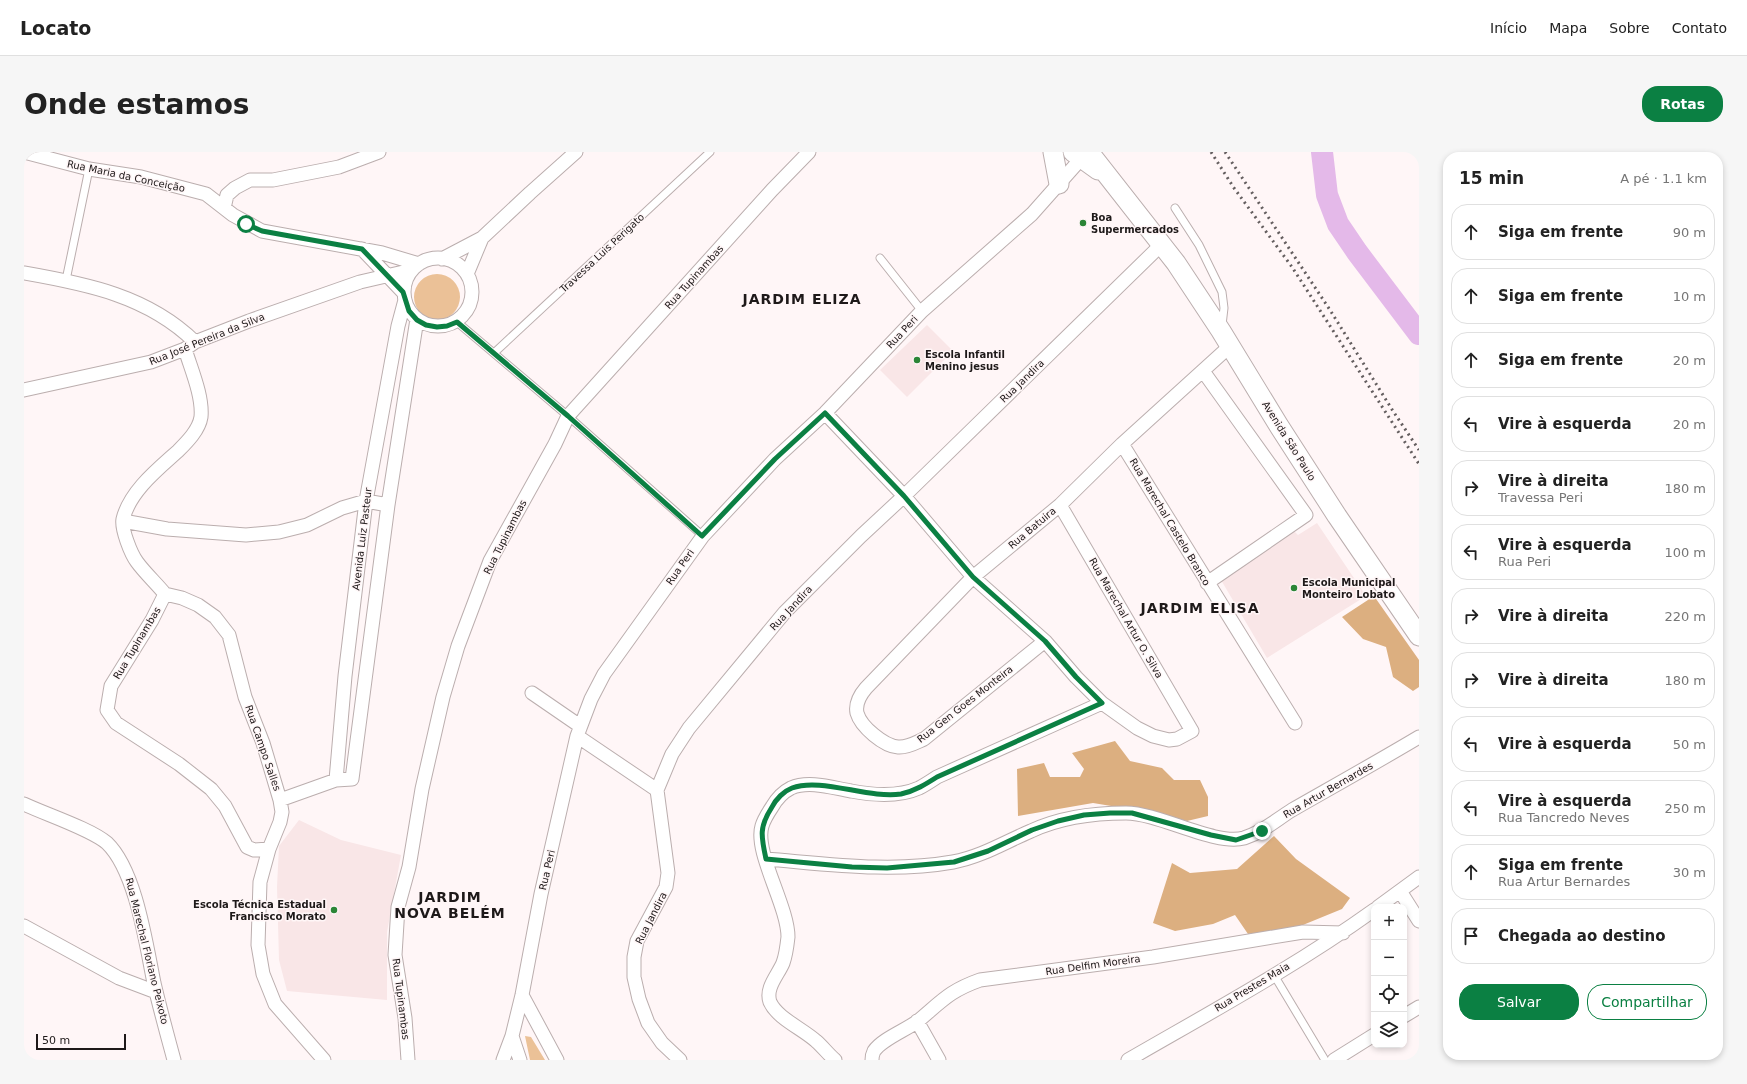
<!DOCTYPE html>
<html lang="pt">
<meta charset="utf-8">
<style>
:root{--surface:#fff;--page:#f6f6f6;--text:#222;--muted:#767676;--line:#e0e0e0;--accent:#0b8043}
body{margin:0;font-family:"DejaVu Sans",sans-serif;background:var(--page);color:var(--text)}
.controls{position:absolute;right:12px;bottom:12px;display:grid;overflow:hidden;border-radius:8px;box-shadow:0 2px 6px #0003}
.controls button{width:36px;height:36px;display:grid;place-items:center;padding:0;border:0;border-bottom:1px solid var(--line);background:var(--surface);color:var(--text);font:20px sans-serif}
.scale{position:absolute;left:12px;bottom:10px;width:90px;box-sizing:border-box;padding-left:4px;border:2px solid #1e1919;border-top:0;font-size:11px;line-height:14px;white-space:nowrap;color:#1e1919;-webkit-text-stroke:3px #fff6f7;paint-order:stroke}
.stop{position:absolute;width:12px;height:12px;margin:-9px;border:3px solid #0b8043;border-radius:50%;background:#fff}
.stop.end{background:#0b8043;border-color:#fff;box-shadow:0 1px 4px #0008}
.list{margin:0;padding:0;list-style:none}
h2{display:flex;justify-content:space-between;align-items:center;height:52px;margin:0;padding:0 16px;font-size:17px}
h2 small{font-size:13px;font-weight:400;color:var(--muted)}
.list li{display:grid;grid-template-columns:26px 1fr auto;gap:12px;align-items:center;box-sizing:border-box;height:56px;margin:0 8px 8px;padding:0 8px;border:1px solid var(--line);border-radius:16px}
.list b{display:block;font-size:15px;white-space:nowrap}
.list p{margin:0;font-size:13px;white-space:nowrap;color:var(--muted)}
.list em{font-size:13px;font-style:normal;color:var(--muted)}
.actions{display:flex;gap:8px;padding:12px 16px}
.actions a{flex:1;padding:9px 0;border:1px solid var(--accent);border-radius:16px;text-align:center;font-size:14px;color:var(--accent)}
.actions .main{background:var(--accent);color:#fff}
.icon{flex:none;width:22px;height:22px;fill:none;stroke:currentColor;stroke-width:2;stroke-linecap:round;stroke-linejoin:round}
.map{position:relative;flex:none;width:1395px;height:908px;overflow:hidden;border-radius:16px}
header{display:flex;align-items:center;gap:24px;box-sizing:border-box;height:56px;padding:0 20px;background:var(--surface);border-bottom:1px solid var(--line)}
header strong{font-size:19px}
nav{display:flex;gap:22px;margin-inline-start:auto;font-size:14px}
.intro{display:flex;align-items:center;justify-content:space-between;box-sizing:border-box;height:96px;padding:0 24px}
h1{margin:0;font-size:28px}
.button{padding:10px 18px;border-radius:16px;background:var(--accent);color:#fff;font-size:14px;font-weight:700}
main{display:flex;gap:24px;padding:0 24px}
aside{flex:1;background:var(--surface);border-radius:16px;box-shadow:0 2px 6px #0003}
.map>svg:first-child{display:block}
.built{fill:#f9e6e7}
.green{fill:#ebc197}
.forest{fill:#dcaf80}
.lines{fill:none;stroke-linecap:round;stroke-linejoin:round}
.river{stroke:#e4b9e9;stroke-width:22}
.lane-casing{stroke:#bbaeae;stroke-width:9}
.street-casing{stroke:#bbaeae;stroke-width:15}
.secondary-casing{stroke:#bbaeae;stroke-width:21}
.lane{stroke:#fff;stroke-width:7}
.street{stroke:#fff;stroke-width:13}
.secondary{stroke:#fff;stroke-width:19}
.rail{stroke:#645e5f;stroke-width:3;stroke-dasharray:2 4;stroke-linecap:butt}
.route{stroke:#0b8043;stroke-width:5}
.poi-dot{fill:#2b8536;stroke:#fff6f7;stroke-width:1.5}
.labels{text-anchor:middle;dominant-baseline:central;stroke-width:3;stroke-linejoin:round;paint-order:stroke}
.street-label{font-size:10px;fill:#1e1919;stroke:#fff6f7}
.poi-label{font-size:10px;font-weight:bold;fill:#1e1919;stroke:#fff6f7;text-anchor:start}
.district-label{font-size:14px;font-weight:bold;letter-spacing:1px;fill:#1e1919;stroke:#fff6f7}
</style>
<header>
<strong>Locato</strong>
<nav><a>Início</a><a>Mapa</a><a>Sobre</a><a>Contato</a></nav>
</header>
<div class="intro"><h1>Onde estamos</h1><a class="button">Rotas</a></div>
<main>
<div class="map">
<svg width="1395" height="908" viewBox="0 0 1395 908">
<rect width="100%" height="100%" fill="#fff6f7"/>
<!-- built -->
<path class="built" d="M903,173L929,199L883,245L856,218Z
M1293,371L1342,444L1243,506L1197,428L1269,378L1274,383Z
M275,668L317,688L377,703L363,780V848L263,839L255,808L253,735L255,694Z"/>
<!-- green -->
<path class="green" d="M390 145a23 23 0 1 1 46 0a23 23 0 1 1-46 0Z
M501,884L507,885L521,908H506Z"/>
<!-- forest -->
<path class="forest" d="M1350,444L1395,508V535L1389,539L1369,525L1362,495L1339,487L1318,465Z
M1091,589L1106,609L1138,616L1150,628H1176L1184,645V664L1163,669L1142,663L1069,651L994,664L993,617L1020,611L1026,625H1056L1060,617L1048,601Z
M1250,684L1272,707L1326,746L1318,757L1274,775L1224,782L1211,763L1189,772L1151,779L1129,771L1148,711L1166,721L1213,717Z"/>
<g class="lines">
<!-- river -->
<path class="river" d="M1298,0L1303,43L1314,72L1333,100L1395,182"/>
<!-- lane casing -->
<g class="lane-casing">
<path id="lane" d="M1151,56L1175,93L1198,140L1200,156L1198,173
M856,106L898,159
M42,128L65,17
M433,170L544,264L679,384
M470,201L686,0
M1250,823L1301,908"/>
</g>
<!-- street casing -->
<g class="street-casing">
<path id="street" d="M0,0L65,17L117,25L182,42L209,63L238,79L358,101L395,112
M200,56L203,43L211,36L226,28H249L315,15L355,0
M338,97L379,140
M380 140a34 34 0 1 1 68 0a34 34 0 1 1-68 0Z
M418,107L458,86L506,41L552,0
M0,121C63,132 124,144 171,190
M443,122L458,86
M1179,219L1282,363L1183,431
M0,238L127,210L161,197L171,190L225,169L336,130L388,118
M801,261L880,344L949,425L1021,489L1052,525L1078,551L1113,576L1129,584L1145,588L1153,587L1168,579L1036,353
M1098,292L1271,571
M99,369L143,377L222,383L255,380L283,373L318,356L342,349L364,353
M141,442L158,446L174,453L191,465L205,483L221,545L239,591L256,648L258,660L256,670L245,697L236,730L234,793L239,822L251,852L300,908
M141,442L128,468L87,534L83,558L92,571L155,612L187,637L201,654L223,695L230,698L245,697
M141,442C132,431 121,421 113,410C107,402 97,377 99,367C106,339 134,317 154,299C163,290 175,278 177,265C179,244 167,217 161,197
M1021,489L900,587C893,590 883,596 874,595C860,594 837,575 833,561C831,551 836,543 842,536L949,425L1036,353L1098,292L1206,194
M508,541L556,574
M553,584L633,638
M312,628L321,524L342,349L374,174L381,148
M256,648L312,628L328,627L364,353L393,167
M0,652C21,662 67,677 83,691C112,719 122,792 130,831C136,857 143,882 150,908
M742,707C804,712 867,721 929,710C957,705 981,690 1007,679C1037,665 1069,661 1102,661C1135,661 1191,694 1220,686C1239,680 1252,668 1268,658C1310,634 1353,610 1395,585
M1376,739L1395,769
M1354,755L1395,725
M0,774L95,826L132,840
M498,843L533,908
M1380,864L1395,855
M893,869L915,908
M488,884L496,908
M384,908L381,866L371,803L374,755L385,715L398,637L419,545L434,494L466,409L531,292L544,264L748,38L785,0
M479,908L488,884L498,843L517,742L553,584L567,547L580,522L679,384L751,307L801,261L898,159L1008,62L1063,0
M656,908L638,891L624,871L615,847L610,825V805L613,789L642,735L644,721L633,638L648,602L665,576L761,460L837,384L880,344L1138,92
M811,908C804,902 799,895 792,889C779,877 753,866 746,850C741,836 754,823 759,811C762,803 763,794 764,785C764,754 730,700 738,674C740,667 744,661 748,655C752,648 759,640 767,636C785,628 809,636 827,639C848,643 875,645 895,636C901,633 907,629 913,625L1078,551
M848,908C848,905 849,901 850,899C858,887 882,878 894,869C918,849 925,839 956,828L1129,805L1279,780L1319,781
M1104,908C1187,860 1272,814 1350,758
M1310,908L1350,883"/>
</g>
<!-- secondary casing -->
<g class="secondary-casing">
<path id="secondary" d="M1029,0L1035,32
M1049,0L1074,18
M1065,0L1152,111L1197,179L1255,274L1313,364L1395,484"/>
</g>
<!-- lane -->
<use href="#lane" class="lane"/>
<!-- street -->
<use href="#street" class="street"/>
<!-- secondary -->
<use href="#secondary" class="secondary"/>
<!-- rail -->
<path class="rail" d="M1187,0L1210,36L1268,115L1395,312
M1201,0L1306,158L1369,259L1395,298"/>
</g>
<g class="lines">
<!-- route -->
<path class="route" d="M222,72L238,79L338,97L379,140L385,159L393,168L402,173L413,175L423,174L433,170L544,264L678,384L751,307L801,261L880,344L949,425L1021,489L1052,525L1078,551L913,625C902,632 891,639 877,642C844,647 797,625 768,636C760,639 752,647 748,655C735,675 737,684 742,707L828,715L863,716L930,710L964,699L1008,678L1034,669L1060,663L1086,661H1108L1187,683L1212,688L1238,679"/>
</g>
<!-- markers -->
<g class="poi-dot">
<circle cx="1059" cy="71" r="4"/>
<circle cx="893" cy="208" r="4"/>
<circle cx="1270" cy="436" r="4"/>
<circle cx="310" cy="758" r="4"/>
</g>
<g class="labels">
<!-- street labels -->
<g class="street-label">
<text transform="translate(102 24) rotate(12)">Rua Maria da Conceição</text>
<text transform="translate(578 101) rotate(-43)">Travessa Luis Perigato</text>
<text transform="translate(670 125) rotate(-48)">Rua Tupinambas</text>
<text transform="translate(878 180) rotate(-47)">Rua Peri</text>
<text transform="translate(183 187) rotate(-22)">Rua José Pereira da Silva</text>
<text transform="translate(998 229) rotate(-44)">Rua Jandira</text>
<text transform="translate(1265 289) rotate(58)">Avenida São Paulo</text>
<text transform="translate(1146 370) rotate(59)">Rua Marechal Castelo Branco</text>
<text transform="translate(1008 376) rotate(-40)">Rua Batuira</text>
<text transform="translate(481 385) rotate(-63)">Rua Tupinambas</text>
<text transform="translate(338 387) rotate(-83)">Avenida Luiz Pasteur</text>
<text transform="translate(656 415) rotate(-55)">Rua Peri</text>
<text transform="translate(767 456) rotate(-47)">Rua Jandira</text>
<text transform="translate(1102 466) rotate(60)">Rua Marechal Artur O. Silva</text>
<text transform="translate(113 491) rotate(-59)">Rua Tupinambas</text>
<text transform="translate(941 552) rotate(-38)">Rua Gen Goes Monteira</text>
<text transform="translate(239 596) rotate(71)">Rua Campo Salles</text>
<text transform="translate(1304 638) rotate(-30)">Rua Artur Bernardes</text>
<text transform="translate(523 718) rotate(-77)">Rua Peri</text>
<text transform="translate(627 766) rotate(-63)">Rua Jandira</text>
<text transform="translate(123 799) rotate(76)">Rua Marechal Floriano Peixoto</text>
<text transform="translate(1069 813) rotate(-8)">Rua Delfim Moreira</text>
<text transform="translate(1228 835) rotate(-31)">Rua Prestes Maia</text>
<text transform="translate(377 847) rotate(83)">Rua Tupinambas</text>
</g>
<!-- poi labels -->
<g class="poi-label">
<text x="1067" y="65">Boa<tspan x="1067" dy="12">Supermercados</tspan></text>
<text x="901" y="202">Escola Infantil<tspan x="901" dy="12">Menino jesus</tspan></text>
<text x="1278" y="430">Escola Municipal<tspan x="1278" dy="12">Monteiro Lobato</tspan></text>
<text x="302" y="752" text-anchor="end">Escola Técnica Estadual<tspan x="302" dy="12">Francisco Morato</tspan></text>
</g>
<!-- district labels -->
<g class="district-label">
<text x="778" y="147">JARDIM ELIZA</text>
<text x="1176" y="456">JARDIM ELISA</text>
<text x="426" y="745">JARDIM<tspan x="426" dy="16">NOVA BELÉM</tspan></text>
</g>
</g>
</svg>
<div class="controls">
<button>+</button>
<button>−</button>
<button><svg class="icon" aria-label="locate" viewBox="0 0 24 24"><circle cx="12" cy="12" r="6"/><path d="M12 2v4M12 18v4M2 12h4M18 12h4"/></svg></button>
<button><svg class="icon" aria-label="layers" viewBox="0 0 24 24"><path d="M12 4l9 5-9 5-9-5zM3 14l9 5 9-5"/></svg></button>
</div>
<div class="scale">50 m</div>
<div class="stop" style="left:222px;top:72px"></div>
<div class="stop end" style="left:1238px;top:679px"></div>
</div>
<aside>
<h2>15 min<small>A pé · 1.1 km</small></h2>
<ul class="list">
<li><svg class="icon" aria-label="ahead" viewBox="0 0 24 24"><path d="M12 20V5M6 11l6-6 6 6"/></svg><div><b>Siga em frente</b></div><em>90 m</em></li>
<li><svg class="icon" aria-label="ahead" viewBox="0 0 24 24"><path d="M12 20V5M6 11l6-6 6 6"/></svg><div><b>Siga em frente</b></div><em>10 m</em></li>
<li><svg class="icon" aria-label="ahead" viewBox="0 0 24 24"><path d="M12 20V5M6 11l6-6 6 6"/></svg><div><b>Siga em frente</b></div><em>20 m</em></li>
<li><svg class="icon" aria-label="left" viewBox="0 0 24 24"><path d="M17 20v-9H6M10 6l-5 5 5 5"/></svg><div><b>Vire à esquerda</b></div><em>20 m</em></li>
<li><svg class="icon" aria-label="right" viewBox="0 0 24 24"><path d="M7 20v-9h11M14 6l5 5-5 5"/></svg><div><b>Vire à direita</b><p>Travessa Peri</p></div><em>180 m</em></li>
<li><svg class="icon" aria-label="left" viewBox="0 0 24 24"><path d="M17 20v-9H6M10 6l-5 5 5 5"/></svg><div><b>Vire à esquerda</b><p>Rua Peri</p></div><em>100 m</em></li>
<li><svg class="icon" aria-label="right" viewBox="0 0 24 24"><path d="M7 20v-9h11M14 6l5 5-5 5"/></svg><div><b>Vire à direita</b></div><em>220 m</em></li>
<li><svg class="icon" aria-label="right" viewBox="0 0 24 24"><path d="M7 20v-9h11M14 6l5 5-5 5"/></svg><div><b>Vire à direita</b></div><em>180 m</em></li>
<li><svg class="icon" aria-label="left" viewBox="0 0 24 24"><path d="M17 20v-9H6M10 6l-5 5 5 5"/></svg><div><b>Vire à esquerda</b></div><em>50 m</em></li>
<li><svg class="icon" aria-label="left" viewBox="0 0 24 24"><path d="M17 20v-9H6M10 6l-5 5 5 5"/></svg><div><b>Vire à esquerda</b><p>Rua Tancredo Neves</p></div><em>250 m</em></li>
<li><svg class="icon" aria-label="ahead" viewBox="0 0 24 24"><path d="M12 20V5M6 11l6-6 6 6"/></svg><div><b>Siga em frente</b><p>Rua Artur Bernardes</p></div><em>30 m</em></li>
<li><svg class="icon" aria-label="arrive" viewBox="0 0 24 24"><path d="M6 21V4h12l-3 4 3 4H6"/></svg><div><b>Chegada ao destino</b></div></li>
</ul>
<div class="actions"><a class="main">Salvar</a><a>Compartilhar</a></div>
</aside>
</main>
